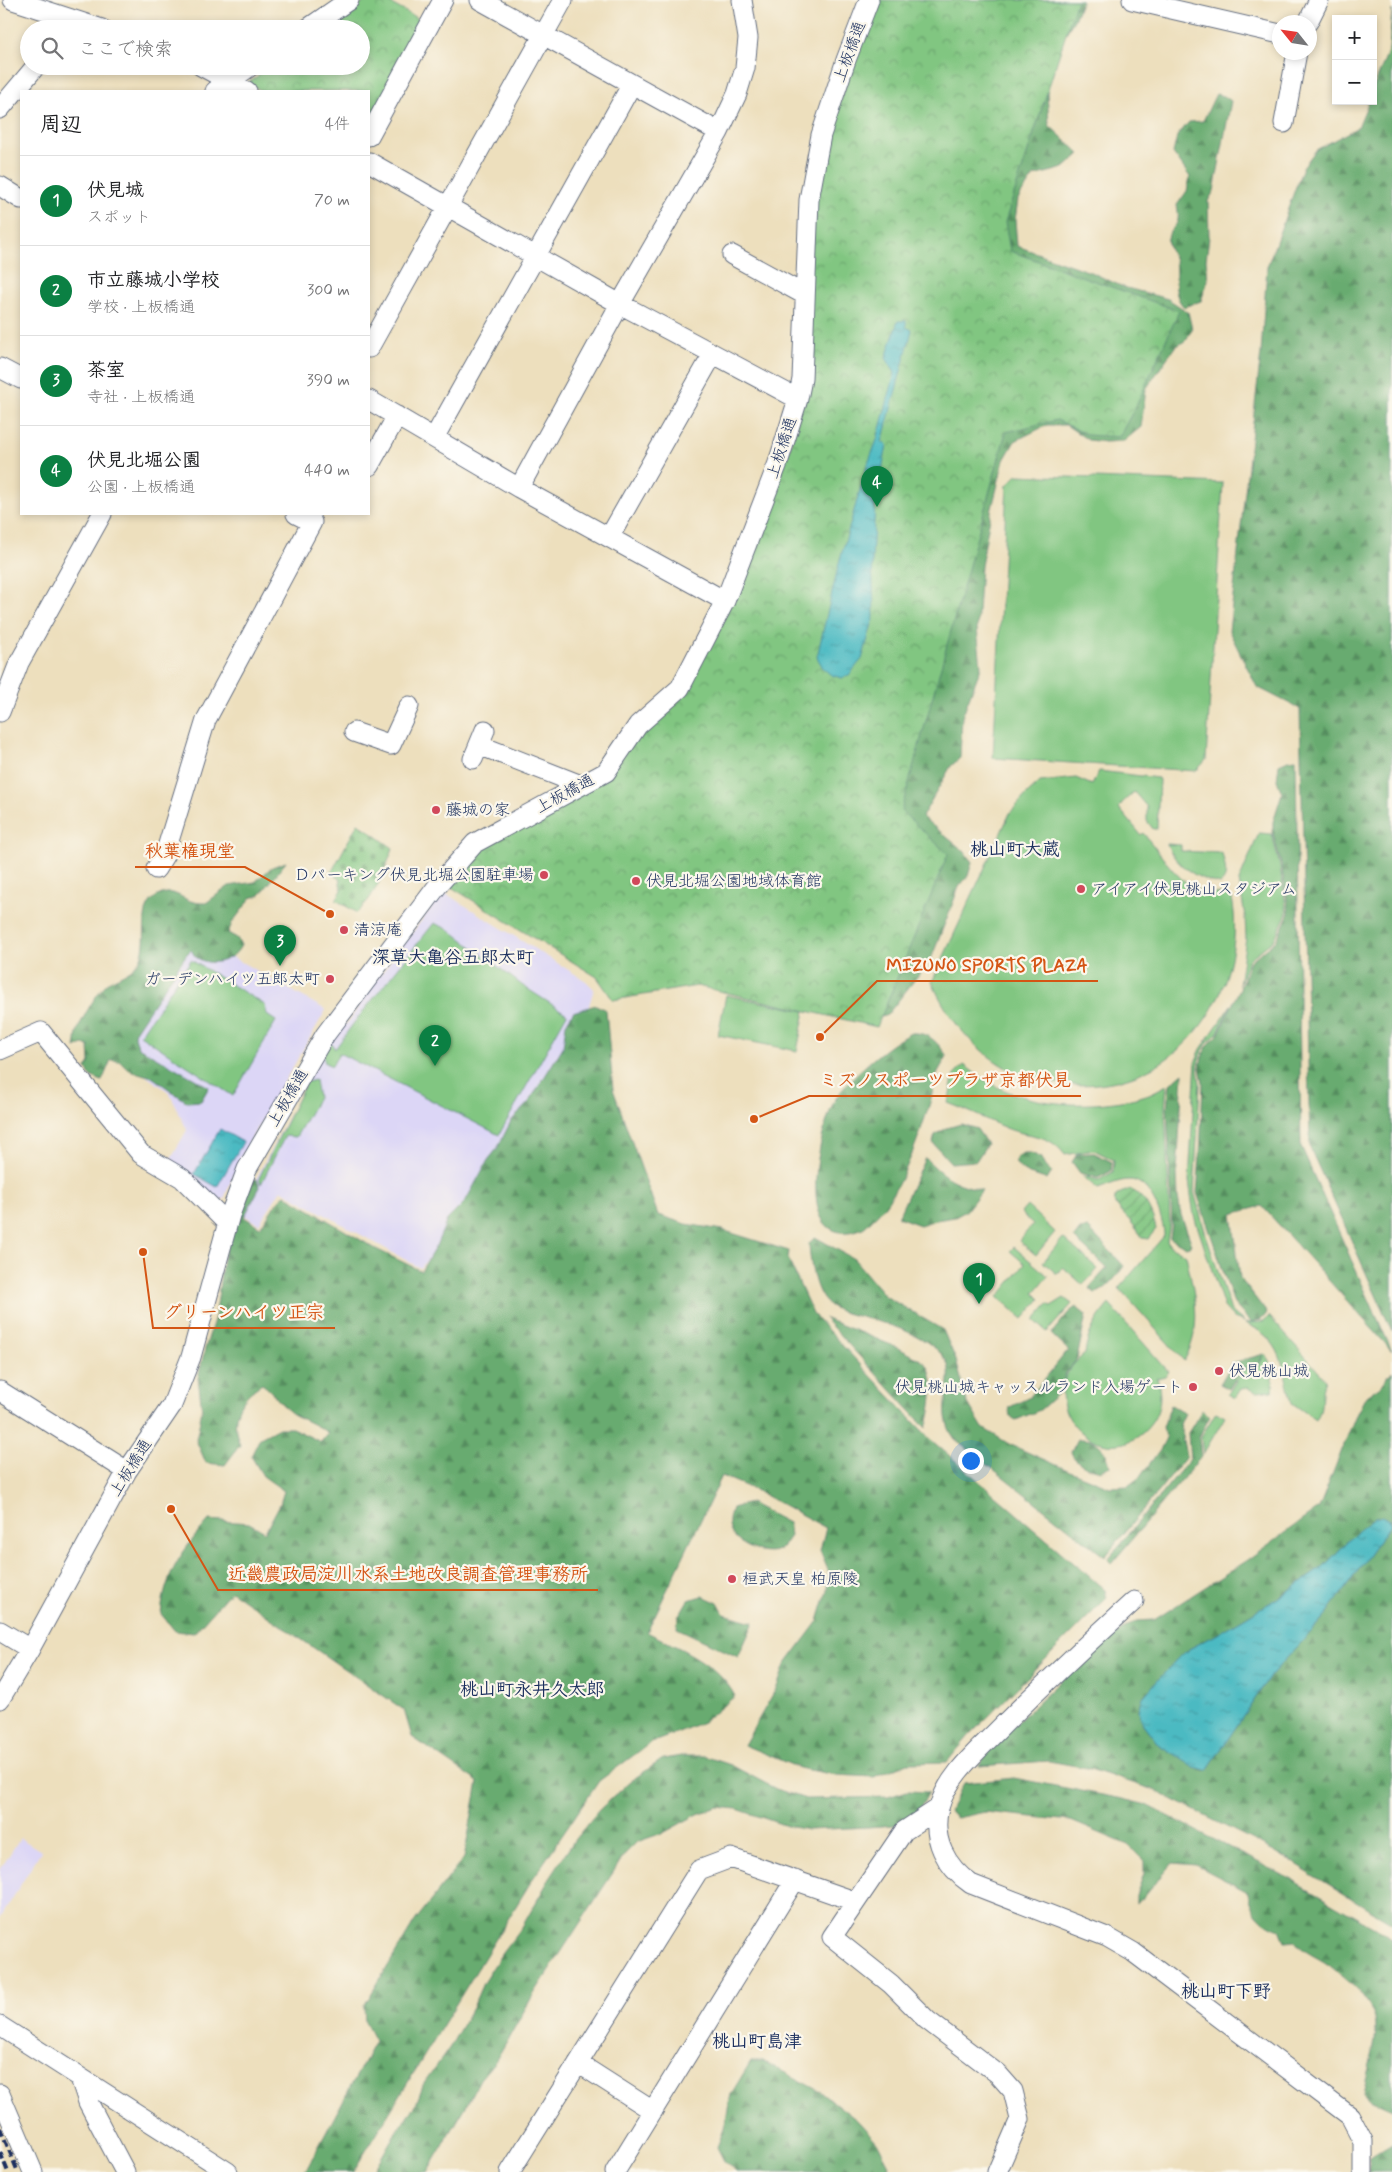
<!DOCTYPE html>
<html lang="ja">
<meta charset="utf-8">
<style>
:root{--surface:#fff;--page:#f2f2f2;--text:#202124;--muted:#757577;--line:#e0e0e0;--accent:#0b8043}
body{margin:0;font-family:Mynerve,"Klee One",sans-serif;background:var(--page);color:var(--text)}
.controls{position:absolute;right:15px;top:15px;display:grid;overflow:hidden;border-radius:0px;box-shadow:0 2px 8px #0003}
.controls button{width:45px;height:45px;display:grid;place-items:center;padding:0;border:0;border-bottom:1px solid var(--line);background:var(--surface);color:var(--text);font:25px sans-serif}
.compass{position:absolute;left:1272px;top:15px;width:45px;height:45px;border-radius:50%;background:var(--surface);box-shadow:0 2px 8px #0003;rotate:300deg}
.you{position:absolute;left:970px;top:1460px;width:18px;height:18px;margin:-12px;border:4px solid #fff;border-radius:50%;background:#1a73e8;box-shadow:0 0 0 8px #1a73e833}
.badge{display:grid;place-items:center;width:32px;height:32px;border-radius:50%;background:var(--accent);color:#fff;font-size:16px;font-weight:700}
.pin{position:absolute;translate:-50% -41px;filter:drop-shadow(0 1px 2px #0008)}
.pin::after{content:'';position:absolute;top:26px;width:18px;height:15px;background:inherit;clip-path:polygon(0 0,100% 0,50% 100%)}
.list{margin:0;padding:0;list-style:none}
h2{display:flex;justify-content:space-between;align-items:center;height:65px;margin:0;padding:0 20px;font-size:21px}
h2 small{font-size:16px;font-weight:400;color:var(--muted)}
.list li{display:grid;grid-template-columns:32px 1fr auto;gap:15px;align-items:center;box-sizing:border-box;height:90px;padding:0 20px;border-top:1px solid var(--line)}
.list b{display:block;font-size:19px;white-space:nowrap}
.list p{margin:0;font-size:16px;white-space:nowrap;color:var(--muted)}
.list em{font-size:16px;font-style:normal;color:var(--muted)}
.icon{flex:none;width:28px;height:28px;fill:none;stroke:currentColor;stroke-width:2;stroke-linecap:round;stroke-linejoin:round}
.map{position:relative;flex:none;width:1392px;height:2172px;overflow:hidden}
.search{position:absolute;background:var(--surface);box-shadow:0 2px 8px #0003;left:20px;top:20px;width:350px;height:55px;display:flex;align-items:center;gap:12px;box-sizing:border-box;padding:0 18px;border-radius:28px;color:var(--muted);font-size:19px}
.panel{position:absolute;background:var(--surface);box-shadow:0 2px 8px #0003;left:20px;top:90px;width:350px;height:425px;border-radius:0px}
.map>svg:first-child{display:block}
.built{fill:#dcd6f6}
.grass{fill:#81c681;stroke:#4e7a70}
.forest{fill:url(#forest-firs);stroke:#426d66;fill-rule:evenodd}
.cemetery{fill:url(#cemetery-stones);stroke:#4e7a70}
.park{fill:url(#park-crowns);stroke:#4e7a70}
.garden{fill:url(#garden-furrows);stroke:#4e7a70}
.water{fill:url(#water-ripples);stroke:#337490}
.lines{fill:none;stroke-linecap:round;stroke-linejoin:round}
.minor-casing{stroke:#646d7f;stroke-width:21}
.minor{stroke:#fff;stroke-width:19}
.rail{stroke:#1b2f5e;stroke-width:4;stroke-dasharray:8 4;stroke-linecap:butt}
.poi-dot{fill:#d1495b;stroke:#fbf7ec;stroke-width:2}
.labels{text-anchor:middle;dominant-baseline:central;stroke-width:4.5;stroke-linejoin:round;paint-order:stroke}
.street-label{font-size:16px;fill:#1b2f5e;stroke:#fbf7ec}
.poi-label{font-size:16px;fill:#1b2f5e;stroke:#fbf7ec;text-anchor:start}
.neighbourhood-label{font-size:18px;font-weight:bold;fill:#1b2f5e;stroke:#fbf7ec}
.leader{fill:none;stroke:#d45514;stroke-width:2}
.callout-dot{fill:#d45514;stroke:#fbf7ec;stroke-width:2}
.callout-label{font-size:18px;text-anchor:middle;font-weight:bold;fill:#d45514;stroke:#fbf7ec;stroke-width:4.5;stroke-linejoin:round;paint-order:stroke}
</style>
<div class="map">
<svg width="1392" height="2172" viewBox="0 0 1392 2172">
<defs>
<pattern id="forest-firs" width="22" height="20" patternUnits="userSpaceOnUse" patternTransform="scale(1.25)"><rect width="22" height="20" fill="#68ab6f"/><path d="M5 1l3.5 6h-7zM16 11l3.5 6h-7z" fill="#558c5e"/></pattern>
<pattern id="cemetery-stones" width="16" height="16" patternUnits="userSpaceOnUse" patternTransform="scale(1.25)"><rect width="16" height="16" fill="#81c681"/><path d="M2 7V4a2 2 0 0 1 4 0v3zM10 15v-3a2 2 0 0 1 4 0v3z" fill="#69a16d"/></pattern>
<pattern id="park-crowns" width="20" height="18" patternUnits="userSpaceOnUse" patternTransform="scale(1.25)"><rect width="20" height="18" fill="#81c681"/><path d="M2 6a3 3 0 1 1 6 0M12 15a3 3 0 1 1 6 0" fill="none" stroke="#69a16d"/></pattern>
<pattern id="garden-furrows" width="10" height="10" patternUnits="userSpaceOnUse" patternTransform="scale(1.25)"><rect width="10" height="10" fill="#81c681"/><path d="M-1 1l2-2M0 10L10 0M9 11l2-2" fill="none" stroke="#69a16d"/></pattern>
<pattern id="water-ripples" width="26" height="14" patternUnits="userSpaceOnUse" patternTransform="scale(1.25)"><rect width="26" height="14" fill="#4bbac2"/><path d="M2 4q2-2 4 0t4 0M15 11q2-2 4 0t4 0" fill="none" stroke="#3e98a1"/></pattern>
</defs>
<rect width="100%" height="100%" fill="#fbf7ec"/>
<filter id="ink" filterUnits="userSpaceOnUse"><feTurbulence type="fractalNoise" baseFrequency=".02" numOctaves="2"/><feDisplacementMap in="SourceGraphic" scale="10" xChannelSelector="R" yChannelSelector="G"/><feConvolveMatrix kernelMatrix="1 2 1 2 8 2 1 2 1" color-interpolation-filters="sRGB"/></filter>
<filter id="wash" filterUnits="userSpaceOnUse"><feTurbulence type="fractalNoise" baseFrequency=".0096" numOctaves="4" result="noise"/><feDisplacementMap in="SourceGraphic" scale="20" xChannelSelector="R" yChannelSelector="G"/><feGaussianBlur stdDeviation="1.12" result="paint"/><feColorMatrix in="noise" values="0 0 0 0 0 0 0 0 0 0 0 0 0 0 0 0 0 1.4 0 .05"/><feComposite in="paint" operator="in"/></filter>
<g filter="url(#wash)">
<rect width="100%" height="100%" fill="#eddfbd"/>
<!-- built -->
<path class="built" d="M445,893L586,981L594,989L588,1009L485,1193L420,1268L281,1190L259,1224L239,1212L306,1082L332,1038L349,1021L377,979L441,895Z
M197,937L326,1010L240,1158L224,1199L214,1201L170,1160L187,1130L169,1092L114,1054Z
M20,1838L41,1851L0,1919V1870Z"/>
<!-- grass -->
<path class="grass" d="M1017,475L1223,483L1206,760L1196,771L993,758L1007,485Z
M1099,771L1158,778L1159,780L1157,829H1153L1147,821V807L1134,792L1122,803L1119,808L1141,835L1143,833C1160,852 1177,883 1202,891C1212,895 1223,892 1232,898C1238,930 1233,962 1221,991C1192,1056 1134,1091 1063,1084C1044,1082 1025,1079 1008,1069C973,1049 948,1019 932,982L1010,813L1026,795L1040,782L1076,778L1092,785Z
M1259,833L1272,834L1280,866L1287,913L1274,940L1249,959L1239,985L1246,938L1245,917L1239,881Z
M1167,844L1181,845V851L1222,853C1224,863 1230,878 1220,884C1199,880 1175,866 1167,844Z
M434,923L450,930L523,986L567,1014L499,1135L339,1053L332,1066L325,1063L322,1051L326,1046L332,1044L335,1049L353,1024Z
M191,960L265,1005L267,1015L276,1021L233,1096L140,1035Z
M726,995L805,1011L797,1051L718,1035Z
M1231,1005L1217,1034L1207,1043L1200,1056L1198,1069L1200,1083L1194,1192L1206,1235L1231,1311L1244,1322L1234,1318L1224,1307L1194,1216L1189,1181L1196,1060L1201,1049Z
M964,1065C971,1070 978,1076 986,1081C1029,1107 1095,1110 1143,1096C1151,1094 1159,1089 1167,1085L1165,1108L1170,1225L1167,1241L1170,1246L1186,1255C1194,1294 1204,1325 1184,1361L1119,1288L1164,1236C1164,1219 1150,1179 1129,1180C1119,1180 1107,1186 1098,1189L1082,1176L1099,1180L1113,1172L1114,1160L1094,1150L1065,1155C1048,1132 1030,1138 1006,1128C986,1120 968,1110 948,1103L954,1074Z
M315,1080L318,1098L296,1137L285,1136L261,1184L259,1178L306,1082Z
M1027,1206L1055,1232L1036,1255L1019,1241L1033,1224L1021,1213Z
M1063,1238L1098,1269L1083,1285L1063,1267L1057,1274L1043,1262Z
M1014,1247L1048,1276L1034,1293L1040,1299L1023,1319L998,1297L1025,1264L1010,1251Z
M1064,1298L1072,1304L1047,1332L1034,1320L1048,1304L1051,1306Z
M1109,1304L1169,1372L1165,1376L1157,1378C1162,1394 1161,1411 1150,1425C1105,1482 1022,1400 1085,1354C1087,1334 1096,1319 1109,1304Z
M1269,1316L1325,1379C1319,1394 1325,1405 1316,1420L1292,1403C1282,1366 1284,1340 1245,1323L1264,1322Z
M1264,1354C1273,1361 1274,1380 1273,1391L1256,1392L1249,1388L1241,1389L1235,1398L1228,1394L1242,1371L1259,1366Z
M1216,1412L1225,1417L1203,1454L1201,1437Z"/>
<!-- forest -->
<path class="forest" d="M987,0H1082L1074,20L1052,56L1047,92L1049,125L1080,154L1064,168L1034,176L1018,199L1015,220L1017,246L1093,273L1123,287L1168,299L1188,312L1192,329L1186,340L1174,348L1146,389L1141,427L1124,441L1105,442L1088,440L1066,425H1047L1015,441L1004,460L991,512L981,566L977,628L981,667L962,717L960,758L951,766L922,817L964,851L972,862L968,876L959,887L931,959L887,1015L873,1020L585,940L995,291Z
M1392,10V1331L1310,1148L1300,709L1257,687L1229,631L1261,353L1267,267L1303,167L1316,150L1358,127L1369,101H1373V89L1389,49Z
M1216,94L1224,96L1231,101L1214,191L1208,201L1209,237L1206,260L1208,280L1201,301L1184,307C1171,294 1178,277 1175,261C1173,254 1166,246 1168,238C1171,223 1182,230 1177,205L1187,191L1190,177L1173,153L1177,136L1189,122L1203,121Z
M1296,759L1301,1147L1392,1351L1262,1206L1232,1214L1240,1278L1267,1313L1261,1320L1250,1322L1234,1304L1197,1193L1200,1156L1203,1082L1200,1068L1202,1057L1208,1045L1218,1035L1241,986L1250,961L1276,941L1289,913L1281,864L1273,833V822L1282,793L1277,780L1279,764L1288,760Z
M286,862L260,895L251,898L232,923L228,933L237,938L241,945C235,960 213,967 199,959C194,957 194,954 191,950L186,955L134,1033L138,1047L209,1087L201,1101L187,1102L152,1077L131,1071L119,1061L111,1060L102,1081L90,1076L86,1068L90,1062L89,1046L83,1044L75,1048C76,1043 76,1038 77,1033C80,1021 99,988 110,981C121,975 134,971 140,959C151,938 134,904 162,894C175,889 183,900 194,902C198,903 202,903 206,903L229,886L255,882L272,867Z
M596,1005L606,1010L613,1089L658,1215L686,1224L722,1230L789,1251L788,1259L813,1314L930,1439L1105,1590L1107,1598L968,1737L947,1762L908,1763L874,1777L836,1775L799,1768L744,1745L777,1687L785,1665L818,1621L827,1591L828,1570L820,1551L826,1528L755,1490L722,1476L647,1632C678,1648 717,1662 735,1696L703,1722L649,1744L599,1781L532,1880L353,2172H305L375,2041L365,2022L364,2006L415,1921L464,1858L478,1782L412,1737L404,1710L231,1591L194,1633L175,1631L161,1614C165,1573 183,1550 209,1520L249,1523L265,1532L280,1504L284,1491L263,1476L251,1456L260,1438L279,1428H292L321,1442L328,1433C317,1425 305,1421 293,1414C281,1406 274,1392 262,1384C239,1398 229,1418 240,1445L225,1465L206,1463L196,1440L202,1410L198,1378L205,1349L216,1313L223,1258L251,1180L257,1179L260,1187L244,1217L260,1227C269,1217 275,1201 285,1195L376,1249L421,1271L436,1246L447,1220L465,1202L488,1160L497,1149L511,1121L529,1102L563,1047L566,1024L573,1012Z
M911,1033C929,1032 937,1042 947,1056C944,1062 939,1069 936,1076C933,1086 932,1098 928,1109C916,1144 901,1191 875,1217C870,1221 866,1227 861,1229C791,1254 819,1130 835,1100C848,1078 888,1044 911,1033Z
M1183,1073L1177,1172L1178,1197L1181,1215L1192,1245L1186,1247L1170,1238L1172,1225L1167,1107L1170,1084Z
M961,1124L977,1129L987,1144L976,1161L951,1163L933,1143L935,1135L947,1128Z
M1023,1153H1031L1042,1158L1044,1165L1052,1172L1047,1180C1035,1174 1022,1176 1015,1161L1017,1157Z
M1094,1153L1112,1162L1111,1171L1098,1178L1080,1173L1072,1162L1077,1154Z
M925,1158C947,1179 953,1183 982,1190L966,1211L955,1217L936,1220L920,1225L898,1217Z
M1088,1228L1124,1266C1118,1275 1105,1292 1095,1293L1089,1288L1107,1268L1074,1238L1080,1230Z
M815,1237L854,1259L885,1296L943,1330L956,1360L967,1402L983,1428L1009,1444L1072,1472L1110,1487L1128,1486L1140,1477L1161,1448L1166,1438L1163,1427L1171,1405L1185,1413L1180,1424L1186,1457L1105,1557L955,1439C932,1409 961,1376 943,1356C924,1334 891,1325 865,1318C853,1315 838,1312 829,1305C814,1294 810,1261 809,1244Z
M1076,1307L1086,1315L1077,1359L1066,1373L1060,1392L1040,1410L1016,1420C1010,1417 1008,1414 1010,1407L1030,1397L1068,1350L1051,1334L1069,1312Z
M824,1318C842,1326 922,1354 928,1367C936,1381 931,1413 926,1428Z
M1264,1354L1258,1365L1241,1370L1229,1389L1220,1384L1232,1363Z
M1392,1371V1923L1274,1851L1154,1790L1087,1768L1049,1761L979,1766L991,1747L1094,1649L1136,1621L1154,1620L1247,1560L1319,1508L1355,1417L1366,1396L1382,1385ZM1389,1520L1391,1524L1324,1618L1271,1675L1207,1770L1159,1745L1143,1724L1139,1710L1143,1697L1177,1659L1189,1649L1216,1635L1283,1595L1322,1568L1359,1530Z
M1202,1410L1210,1416L1199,1437L1201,1457L1112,1563L1108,1559L1190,1459L1188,1433Z
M1078,1439C1097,1438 1106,1448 1110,1466L1100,1471C1088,1467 1076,1465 1071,1452Z
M750,1503L788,1523L790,1536C787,1540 784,1546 780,1549C767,1557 740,1547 732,1534C727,1525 729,1517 732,1508Z
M703,1596L718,1603L724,1614L754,1622L738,1657L677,1628L678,1617L688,1600Z
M681,1756H704L731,1765L776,1789L806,1799L888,1797L907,1791L929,1792L917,1814L895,1825L868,1827L808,1830L787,1826L737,1809L717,1807L698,1814L665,1832L637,1842L625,1854L532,1997L496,2060L480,2079L465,2108L427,2172H373L397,2130L415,2107L423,2085L450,2047L473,2006L483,1983L502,1953L522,1927L551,1876L575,1839L599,1810L632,1780L663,1759Z
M1014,1778L1118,1798L1147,1805L1281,1874L1392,1938V2110L1370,2100L1363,2093C1367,2076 1376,2044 1376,2028C1376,2001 1348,1981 1329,1965C1316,1956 1304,1953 1295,1941L1285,1942L1280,1930C1262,1924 1250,1911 1248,1892L1196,1865L1173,1863L1144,1897L1136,1903V1895L1144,1874V1861L1128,1845L1071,1821L985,1812L957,1818L949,1812L964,1783Z
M751,2061H763L821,2092L858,2121L877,2142L889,2165L886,2172H736L724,2161L717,2147L724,2129L731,2094Z
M1392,2144V2172H1369L1371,2157Z"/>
<!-- cemetery -->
<path class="cemetery" d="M358,823L393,848C385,871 375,896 357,913L336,900L342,890L340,884L341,880L331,873Z"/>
<!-- park -->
<path class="park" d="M367,0H384L426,23L369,124V91H262L248,83L271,66H361V29H326Z
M878,0H1077L1005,222L1010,251L1179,311L1137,404L1119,437L1087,435L1057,420L1006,432L901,811L948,854L877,1027L697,986L613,1000L597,977L448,885L477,849L606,777L640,731L685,685L748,570L791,444L815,203L825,147L854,59Z"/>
<!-- garden -->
<path class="garden" d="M1131,1190C1145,1195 1153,1215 1156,1229L1148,1239L1143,1238C1139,1233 1135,1227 1131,1222C1121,1211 1100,1195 1131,1190Z"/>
<!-- water -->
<path class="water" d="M898,321H906V327L912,330L882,442L887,445L875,505L872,559L874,617L862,659L849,675L842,678L831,675L823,668L817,657L839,563L866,469L877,440L895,373L886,358Z
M220,1129L243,1142L217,1187L194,1174Z
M1382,1516L1389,1520L1391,1524L1324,1618L1271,1675L1207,1770L1194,1767L1159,1745L1143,1724L1139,1710L1143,1697L1177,1659L1189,1649L1216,1635L1283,1595L1322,1568L1359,1530L1375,1518Z"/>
</g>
<g filter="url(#ink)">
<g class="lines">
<!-- minor casing -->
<g class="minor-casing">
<path id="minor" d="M13,0L102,29
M480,0L719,132
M1132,0L1280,34
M1308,22L1319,0
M307,29L349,0
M201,66L247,91
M215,91L251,66
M0,109L36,66
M1284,123L1297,52
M369,136L443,0
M369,162L620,304L798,399
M0,186L21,199
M732,255L805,295
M369,348L563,0
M0,368L21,379
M369,400L519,488L725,601
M434,438L632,84
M369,466L397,416
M519,488L620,304L719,132L737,94L745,68L748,38L742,0
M610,536L713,354
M0,712L19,663L102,514
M354,732L391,745L409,706
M479,745L581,785
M473,759L485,730
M156,869L165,854L206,720L312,522L296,514
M0,1050L41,1032L141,1154L182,1178L227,1223
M0,1391L127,1471
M1134,1601C1090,1641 1046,1682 1004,1724C981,1748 947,1775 939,1808C931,1839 946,1867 971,1884L1107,1937L1133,1952L1350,2116L1363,2141V2172
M0,1631L30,1649
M0,1699L30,1649L127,1471L172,1405L191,1357L230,1215L247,1169L325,1035L439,884L475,843L606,772L638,725L680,688L725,601L778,463L798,399L802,379L809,200L821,135L846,60L869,0
M939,1808L904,1831L832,1937L891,1984L927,2020L998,2074L1013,2091L1020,2119L997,2172
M0,2026L228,2172
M578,2063L653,2111
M80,2078L88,2102L125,2172
M0,2094L33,2172
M510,2172L699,1870L731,1858L854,1901
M615,2172L795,1880"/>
</g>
<!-- minor -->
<use href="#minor" class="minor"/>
<!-- rail -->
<path class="rail" d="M0,2128L18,2172
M0,2152L8,2172"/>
</g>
</g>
<!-- markers -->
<g class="poi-dot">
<circle cx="436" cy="810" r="5"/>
<circle cx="544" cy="875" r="5"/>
<circle cx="636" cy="881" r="5"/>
<circle cx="1081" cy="889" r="5"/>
<circle cx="344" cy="930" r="5"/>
<circle cx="330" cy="979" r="5"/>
<circle cx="1219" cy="1371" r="5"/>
<circle cx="1193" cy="1387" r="5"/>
<circle cx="732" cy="1579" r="5"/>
</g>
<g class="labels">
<!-- street labels -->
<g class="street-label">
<text transform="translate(850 52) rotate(-70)">上板橋通</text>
<text transform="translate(782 448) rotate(-72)">上板橋通</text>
<text transform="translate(565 794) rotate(-29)">上板橋通</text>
<text transform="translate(288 1098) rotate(-60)">上板橋通</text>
<text transform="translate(131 1468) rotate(-58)">上板橋通</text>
</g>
<!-- poi labels -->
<g class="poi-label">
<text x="446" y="810">藤城の家</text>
<text x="534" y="875" text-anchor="end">Ｄパーキング伏見北堀公園駐車場</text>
<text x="646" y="881">伏見北堀公園地域体育館</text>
<text x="1091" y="889">アイアイ伏見桃山スタジアム</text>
<text x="354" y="930">清涼庵</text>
<text x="320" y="979" text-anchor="end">ガーデンハイツ五郎太町</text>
<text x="1229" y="1371">伏見桃山城</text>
<text x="1183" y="1387" text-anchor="end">伏見桃山城キャッスルランド入場ゲート</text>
<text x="742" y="1579">桓武天皇 柏原陵</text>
</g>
<!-- neighbourhood labels -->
<g class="neighbourhood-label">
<text x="1015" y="850">桃山町大蔵</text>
<text x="453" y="958">深草大亀谷五郎太町</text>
<text x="532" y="1690">桃山町永井久太郎</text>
<text x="1226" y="1992">桃山町下野</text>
<text x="757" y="2042">桃山町島津</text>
</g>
</g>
<!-- callouts -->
<path class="leader" d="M330 914L245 867H135M820 1037L877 981H1098M754 1119L809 1096H1081M143 1252L153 1328H335M171 1509L218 1590H598"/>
<g class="callout-dot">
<circle cx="330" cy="914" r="5"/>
<circle cx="820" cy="1037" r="5"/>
<circle cx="754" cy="1119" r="5"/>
<circle cx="143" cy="1252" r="5"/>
<circle cx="171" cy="1509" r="5"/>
</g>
<g class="callout-label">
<text x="190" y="857">秋葉権現堂</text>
<text x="987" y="971">MIZUNO SPORTS PLAZA</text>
<text x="945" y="1086">ミズノスポーツプラザ京都伏見</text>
<text x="244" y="1318">グリーンハイツ正宗</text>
<text x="408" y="1580">近畿農政局淀川水系土地改良調査管理事務所</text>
</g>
</svg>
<div class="controls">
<button>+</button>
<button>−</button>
</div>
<svg class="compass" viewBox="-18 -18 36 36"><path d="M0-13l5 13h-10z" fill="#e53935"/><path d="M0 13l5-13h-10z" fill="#757577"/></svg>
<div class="you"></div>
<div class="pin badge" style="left:979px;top:1304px">1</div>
<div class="pin badge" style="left:435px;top:1066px">2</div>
<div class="pin badge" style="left:280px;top:966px">3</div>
<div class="pin badge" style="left:877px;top:507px">4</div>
<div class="search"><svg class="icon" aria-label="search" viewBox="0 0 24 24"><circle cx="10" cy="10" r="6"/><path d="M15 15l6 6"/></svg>ここで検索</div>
<section class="panel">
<h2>周辺<small>4件</small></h2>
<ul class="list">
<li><span class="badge">1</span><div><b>伏見城</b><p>スポット</p></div><em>70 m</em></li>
<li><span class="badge">2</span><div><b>市立藤城小学校</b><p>学校 · 上板橋通</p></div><em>300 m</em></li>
<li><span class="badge">3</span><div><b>茶室</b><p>寺社 · 上板橋通</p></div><em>390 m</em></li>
<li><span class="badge">4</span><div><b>伏見北堀公園</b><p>公園 · 上板橋通</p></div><em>440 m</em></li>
</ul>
</section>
</div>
